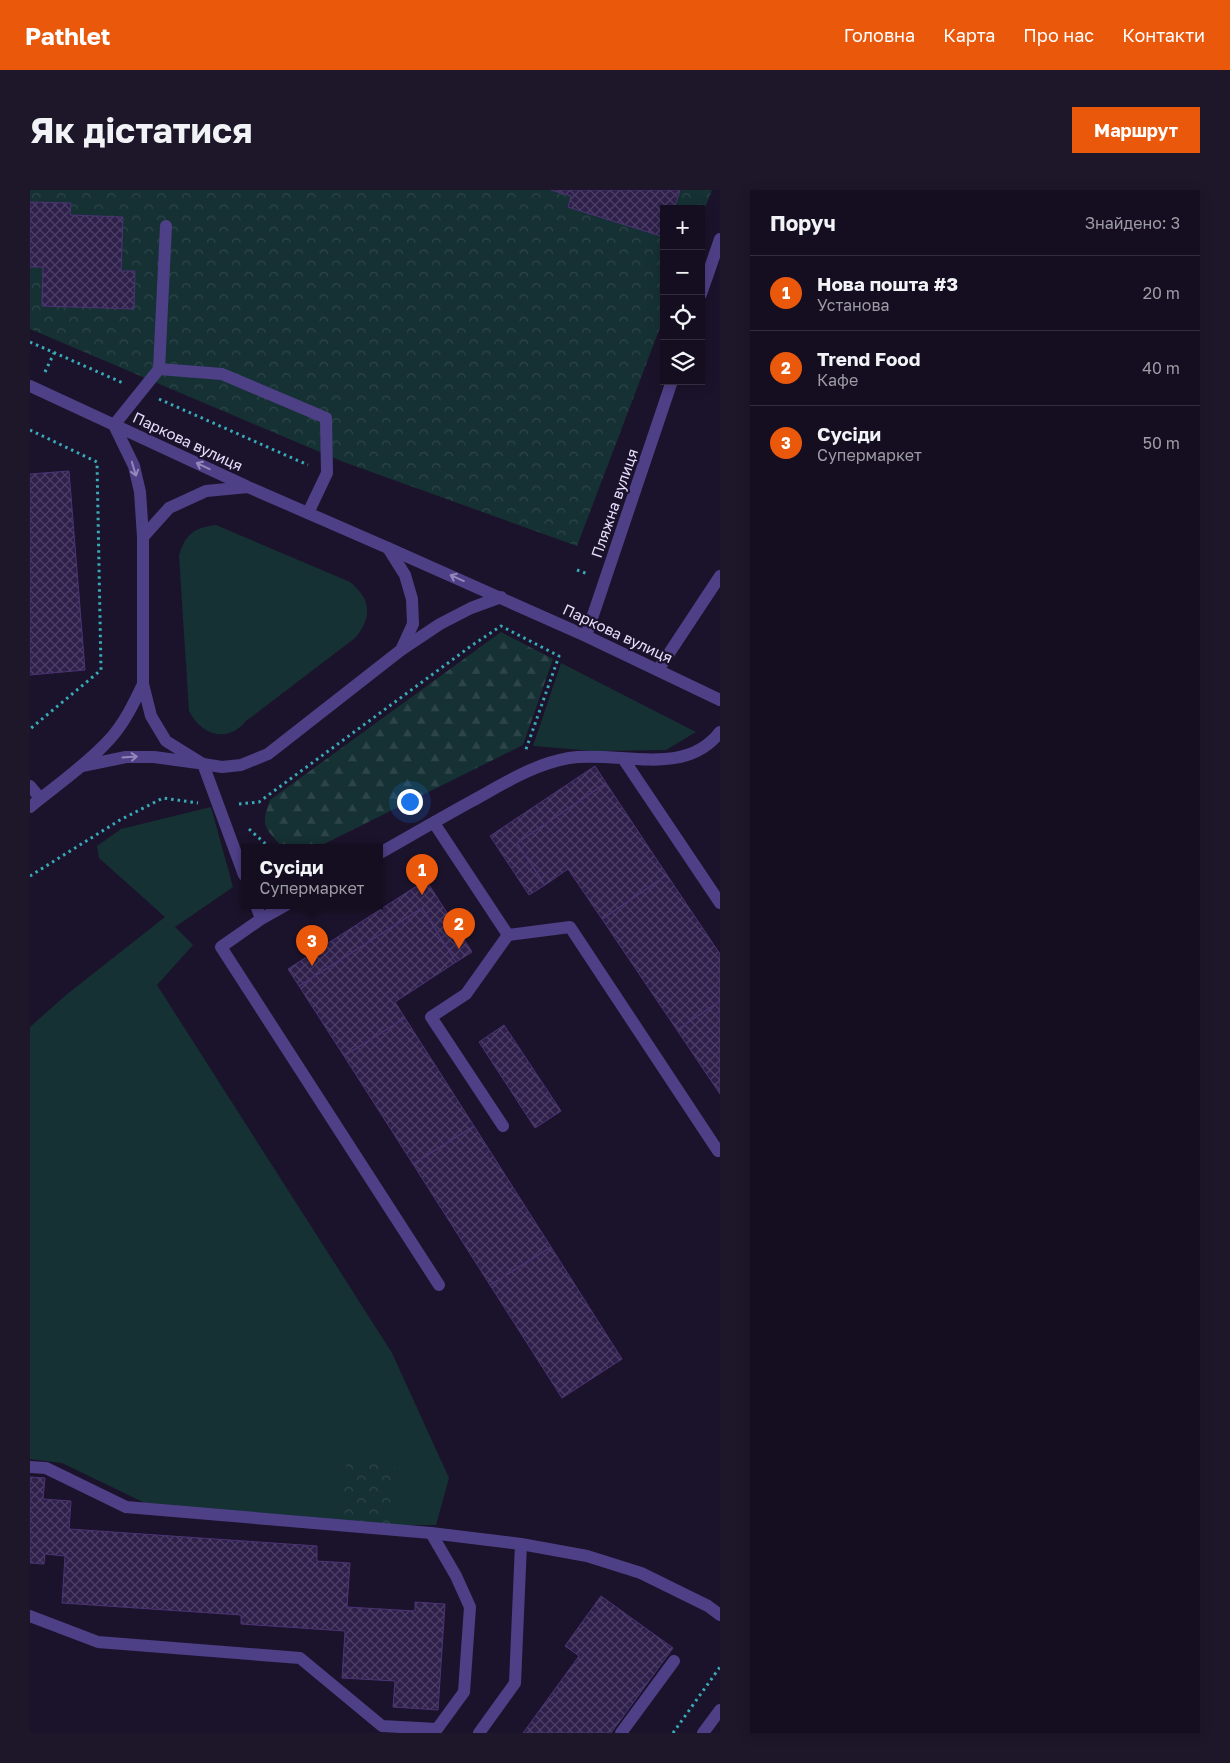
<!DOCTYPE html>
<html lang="uk">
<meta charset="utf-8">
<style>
:root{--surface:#140e20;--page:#1d1729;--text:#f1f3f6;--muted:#9d9ca5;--line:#332e3e;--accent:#ea580c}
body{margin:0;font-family:"Golos Text",sans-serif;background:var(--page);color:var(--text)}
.controls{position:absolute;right:15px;top:15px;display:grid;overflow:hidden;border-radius:0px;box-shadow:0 2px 12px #0003}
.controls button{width:45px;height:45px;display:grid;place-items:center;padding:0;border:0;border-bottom:1px solid var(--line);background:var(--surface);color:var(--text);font:25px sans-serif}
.you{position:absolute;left:379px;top:611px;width:18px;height:18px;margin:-12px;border:4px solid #fff;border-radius:50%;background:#1a73e8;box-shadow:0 0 0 8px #1a73e833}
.badge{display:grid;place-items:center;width:32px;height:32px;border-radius:50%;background:var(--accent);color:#fff;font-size:16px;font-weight:700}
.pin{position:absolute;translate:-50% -41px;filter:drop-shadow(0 1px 2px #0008)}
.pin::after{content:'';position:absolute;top:26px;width:18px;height:15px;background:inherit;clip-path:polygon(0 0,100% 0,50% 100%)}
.popup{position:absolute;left:211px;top:654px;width:142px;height:65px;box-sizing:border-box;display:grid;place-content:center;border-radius:0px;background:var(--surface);filter:drop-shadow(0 1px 4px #0005);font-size:16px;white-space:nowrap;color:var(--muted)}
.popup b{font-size:19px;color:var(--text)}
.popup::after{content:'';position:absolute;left:50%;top:100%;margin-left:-10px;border:10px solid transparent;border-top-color:var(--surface)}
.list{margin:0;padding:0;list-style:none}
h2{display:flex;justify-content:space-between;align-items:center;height:65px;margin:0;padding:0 20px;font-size:21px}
h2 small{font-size:16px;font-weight:400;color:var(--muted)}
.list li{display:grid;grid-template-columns:32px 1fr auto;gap:15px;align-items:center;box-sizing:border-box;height:75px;padding:0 20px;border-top:1px solid var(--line)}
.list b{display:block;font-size:19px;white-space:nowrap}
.list p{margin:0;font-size:16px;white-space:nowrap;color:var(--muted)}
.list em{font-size:16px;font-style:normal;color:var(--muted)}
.icon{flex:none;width:28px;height:28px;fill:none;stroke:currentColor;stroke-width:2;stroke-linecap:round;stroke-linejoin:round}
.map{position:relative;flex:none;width:690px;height:1543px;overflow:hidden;border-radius:0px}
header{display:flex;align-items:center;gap:30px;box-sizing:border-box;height:70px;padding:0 25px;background:var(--accent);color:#fff}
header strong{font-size:24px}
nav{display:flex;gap:28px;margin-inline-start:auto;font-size:18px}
.intro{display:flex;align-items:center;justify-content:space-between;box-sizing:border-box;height:120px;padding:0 30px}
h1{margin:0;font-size:35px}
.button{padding:12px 22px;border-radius:0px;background:var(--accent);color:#fff;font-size:18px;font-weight:700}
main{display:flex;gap:30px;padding:0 30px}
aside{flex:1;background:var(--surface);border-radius:0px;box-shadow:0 2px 12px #0003}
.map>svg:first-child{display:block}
.grass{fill:#163134}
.forest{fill:url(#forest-firs)}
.park{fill:url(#park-crowns)}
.building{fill:url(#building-cross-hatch);stroke:#4b3375}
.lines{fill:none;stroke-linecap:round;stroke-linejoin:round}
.path{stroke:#38abb8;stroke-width:3;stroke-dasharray:2.5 4;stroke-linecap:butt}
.service{stroke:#4e4087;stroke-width:12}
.minor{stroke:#4e4087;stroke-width:12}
.tertiary{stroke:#4e4087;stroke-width:12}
.oneway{stroke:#9387bc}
.labels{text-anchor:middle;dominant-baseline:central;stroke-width:4.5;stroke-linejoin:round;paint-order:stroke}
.street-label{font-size:15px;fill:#e7defd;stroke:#1b132b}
</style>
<header>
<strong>Pathlet</strong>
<nav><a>Головна</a><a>Карта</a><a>Про нас</a><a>Контакти</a></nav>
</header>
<div class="intro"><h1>Як дістатися</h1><a class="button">Маршрут</a></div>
<main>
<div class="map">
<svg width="690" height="1543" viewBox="0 0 690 1543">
<defs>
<pattern id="forest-firs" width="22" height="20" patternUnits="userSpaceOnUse" patternTransform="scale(1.25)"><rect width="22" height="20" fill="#163134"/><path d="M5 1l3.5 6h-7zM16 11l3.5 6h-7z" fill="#2d4548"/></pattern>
<pattern id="park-crowns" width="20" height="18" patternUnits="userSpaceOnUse" patternTransform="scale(1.25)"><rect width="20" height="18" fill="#163134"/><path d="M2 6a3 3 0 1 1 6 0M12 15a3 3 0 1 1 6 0" fill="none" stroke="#2d4548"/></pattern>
<pattern id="building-cross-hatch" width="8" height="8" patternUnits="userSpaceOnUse" patternTransform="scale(1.25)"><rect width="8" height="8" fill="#2f204b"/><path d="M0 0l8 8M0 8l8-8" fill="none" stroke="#4d4066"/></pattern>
</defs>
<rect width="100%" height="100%" fill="#1b132b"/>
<!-- grass -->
<path class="grass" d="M186,335L320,392C342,410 342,427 325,448L216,531C197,554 171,545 159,521L149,366C155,344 164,338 186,335Z
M531,473L666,542L636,560L564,561L503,556Z
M181,617L203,697L145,737L163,755L127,795L362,1163L419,1288L406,1335H360L115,1313L32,1273L0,1269V837L36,805L135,727L69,668L67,656L91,639Z"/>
<!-- forest -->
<path class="forest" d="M471,442L523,469L493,555L288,657H252C235,637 230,637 240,610Z"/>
<!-- park -->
<path class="park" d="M0,0H682L671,28V19H634V127L547,356L311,271L0,139Z
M317,1269L365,1276L360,1335L311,1331Z"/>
<!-- building -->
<path class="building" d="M521,0H650L644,19H634V47L538,17L541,6Z
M0,12L41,13L40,25L93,27L91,81H105L104,119L12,116L13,77H0Z
M39,281L55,480L0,485V284Z
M565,576L576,593L487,653L515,695L499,705L460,646Z
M576,593L637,685L572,729L538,679L515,695L487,653Z
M637,685L690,764V811L647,840L572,729Z
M396,690L442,762L426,772L392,718L269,796L258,779Z
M392,718L426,772L365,812L375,828L314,866L269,796Z
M690,811V904L647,840Z
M375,828L444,936L383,974L314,866Z
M474,835L531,921L505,938L449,852Z
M444,936L521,1057L460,1095L383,974Z
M521,1057L592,1169L532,1208L460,1095Z
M0,1287L15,1288L13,1309L41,1311L39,1339L287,1356V1371L320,1373L317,1417L385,1421V1412L415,1414L408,1520L363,1517L365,1491L312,1488L315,1441L211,1434V1425L32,1413L35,1366L15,1364L14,1374L0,1373Z
M571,1406L643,1458L581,1543H493L549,1466L535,1456Z"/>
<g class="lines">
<!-- path -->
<path class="path" d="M0,152L93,193
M15,182L24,163
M129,209L278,275
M0,240L67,272L71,480L0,539
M547,380L558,384
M209,614L229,612L441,456L471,436L529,466L495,562
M219,639L239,657
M0,686L90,630L133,608L168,613
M643,1543L690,1477"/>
<!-- service -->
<path class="service" d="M129,179L192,184L296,228L297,283L278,323
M84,235L129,179L136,36
M628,480L690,386
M594,570L690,713
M173,574L214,685
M0,596L10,608
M404,633L478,745
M350,663C380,646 411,628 442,611C473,594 504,574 539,568C588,560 654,589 690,542
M226,715L231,729L256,715
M231,729L191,757L409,1095
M473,936L401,827L436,804L478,745L540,737L688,961
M0,1277L16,1278L96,1317L401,1343L491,1354L557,1366L611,1383L678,1416L690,1425
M0,1426L68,1452L270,1468L352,1536L407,1539L434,1502L440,1417L426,1386L401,1343
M449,1543L485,1493L491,1354
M591,1543L644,1471"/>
<!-- minor -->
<path class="minor" d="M671,104L690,49
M358,358L556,446L690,510
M556,446L642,191
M371,460L410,434L441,418L471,407
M673,1543L690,1520"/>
<!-- tertiary -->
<path class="tertiary" d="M0,196L216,296
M84,235L104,276L110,302L113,347V494L121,526L136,551L173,574L192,577L211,575L238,564L371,460L383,434L382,409L375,385L358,358L218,297L176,301L139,318L113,347
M52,576L96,567H124L168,573
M0,617C27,595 56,575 79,550C94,534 104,513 113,494"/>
</g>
<!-- one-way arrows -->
<defs><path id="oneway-shaft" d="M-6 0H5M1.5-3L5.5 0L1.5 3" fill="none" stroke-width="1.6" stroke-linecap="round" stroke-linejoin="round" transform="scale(1.25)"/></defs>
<g class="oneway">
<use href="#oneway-shaft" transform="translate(173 276) rotate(-155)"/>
<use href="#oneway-shaft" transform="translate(104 279) rotate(73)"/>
<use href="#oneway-shaft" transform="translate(427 388) rotate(-156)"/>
<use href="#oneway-shaft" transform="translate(100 567) rotate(-4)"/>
</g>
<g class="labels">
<!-- street labels -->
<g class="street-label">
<text transform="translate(158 251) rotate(25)">Паркова вулиця</text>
<text transform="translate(584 313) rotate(-71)">Пляжна вулиця</text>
<text transform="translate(588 443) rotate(25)">Паркова вулиця</text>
</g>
</g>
</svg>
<div class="controls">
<button>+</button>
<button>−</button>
<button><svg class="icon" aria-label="locate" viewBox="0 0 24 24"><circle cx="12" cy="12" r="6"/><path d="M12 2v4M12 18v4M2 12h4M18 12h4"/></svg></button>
<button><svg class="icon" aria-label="layers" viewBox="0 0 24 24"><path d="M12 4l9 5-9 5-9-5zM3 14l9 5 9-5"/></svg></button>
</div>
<div class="you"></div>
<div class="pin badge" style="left:392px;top:705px">1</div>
<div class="pin badge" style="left:429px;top:759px">2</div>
<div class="pin badge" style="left:282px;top:776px">3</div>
<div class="popup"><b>Сусіди</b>Супермаркет</div>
</div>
<aside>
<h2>Поруч<small>Знайдено: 3</small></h2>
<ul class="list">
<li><span class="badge">1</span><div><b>Нова пошта #3</b><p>Установа</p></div><em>20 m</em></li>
<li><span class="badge">2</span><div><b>Trend Food</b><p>Кафе</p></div><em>40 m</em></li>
<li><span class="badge">3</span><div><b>Сусіди</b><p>Супермаркет</p></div><em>50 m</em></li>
</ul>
</aside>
</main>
